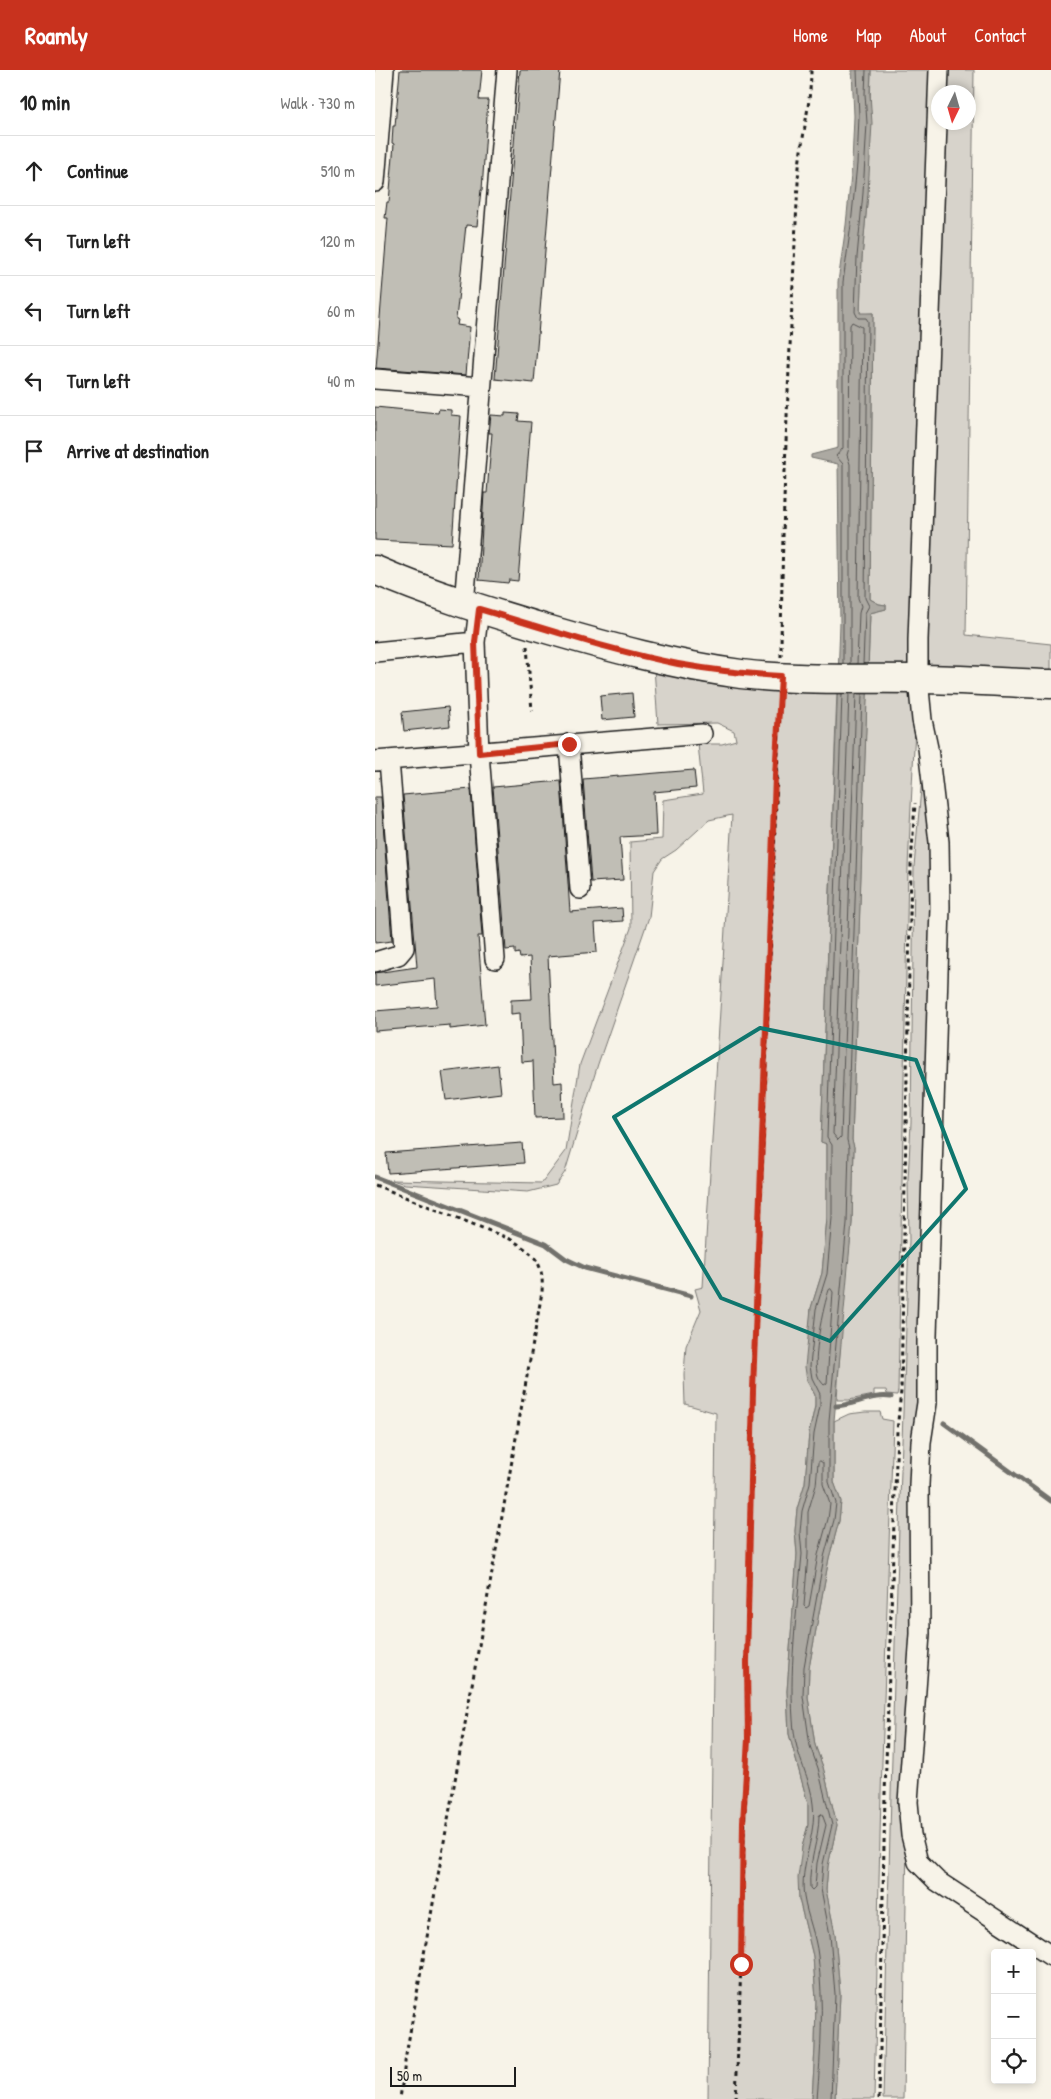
<!DOCTYPE html>
<meta charset="utf-8">
<style>
:root{--surface:#fff;--page:#f2f2f2;--text:#222;--muted:#767676;--line:#e0e0e0;--accent:#c8321e}
body{margin:0;font-family:"Patrick Hand",sans-serif;background:var(--page);color:var(--text)}
.controls{position:absolute;right:15px;bottom:15px;display:grid;overflow:hidden;border-radius:5px;box-shadow:0 2px 8px #0003}
.controls button{width:45px;height:45px;display:grid;place-items:center;padding:0;border:0;border-bottom:1px solid var(--line);background:var(--surface);color:var(--text);font:25px sans-serif}
.compass{position:absolute;left:556px;top:15px;width:45px;height:45px;border-radius:50%;background:var(--surface);box-shadow:0 2px 8px #0003;rotate:185deg}
.scale{position:absolute;left:15px;bottom:12px;width:126px;box-sizing:border-box;padding-left:5px;border:2px solid #1c1c1c;border-top:0;font-size:14px;line-height:18px;white-space:nowrap;color:#1c1c1c;-webkit-text-stroke:4px #f7f3e8;paint-order:stroke}
.stop{position:absolute;width:15px;height:15px;margin:-11px;border:4px solid #c8321e;border-radius:50%;background:#fff}
.stop.end{background:#c8321e;border-color:#fff;box-shadow:0 1px 5px #0008}
.list{margin:0;padding:0;list-style:none}
h2{display:flex;justify-content:space-between;align-items:center;height:65px;margin:0;padding:0 20px;font-size:21px}
h2 small{font-size:16px;font-weight:400;color:var(--muted)}
.list li{display:grid;grid-template-columns:32px 1fr auto;gap:15px;align-items:center;box-sizing:border-box;height:70px;padding:0 20px;border-top:1px solid var(--line)}
.list b{display:block;font-size:19px;white-space:nowrap}
.list em{font-size:16px;font-style:normal;color:var(--muted)}
.icon{flex:none;width:28px;height:28px;fill:none;stroke:currentColor;stroke-width:2;stroke-linecap:round;stroke-linejoin:round}
.map{position:relative;flex:none;width:676px;height:2029px;overflow:hidden}
header{display:flex;align-items:center;gap:30px;box-sizing:border-box;height:70px;padding:0 25px;background:var(--accent);color:#fff}
header strong{font-size:24px}
nav{display:flex;gap:28px;margin-inline-start:auto;font-size:18px}
main{display:flex}
aside{flex:1;background:var(--surface)}
.map>svg:first-child{display:block}
.green{fill:#d7d3cb;stroke:#7a7874}
.water{fill:#aca9a2;stroke:#72716c}
.lines{fill:none;stroke-linecap:round;stroke-linejoin:round}
.shore{stroke:#565452;stroke-width:1}
.stream{stroke:#72716c;stroke-width:5}
.building{fill:#c0beb5;stroke:#1c1c1c}
.street-casing{stroke:#1c1c1c;stroke-width:22}
.secondary-casing{stroke:#1c1c1c;stroke-width:31}
.path{stroke:#1c1c1c;stroke-width:3;stroke-dasharray:4 4;stroke-linecap:butt}
.street{stroke:#f7f3e8;stroke-width:19}
.secondary{stroke:#f7f3e8;stroke-width:28}
.route{stroke:#c8321e;stroke-width:6}
.marked{fill:none;stroke:#0f766e;stroke-width:4;stroke-linejoin:round}
</style>
<header>
<strong>Roamly</strong>
<nav><a>Home</a><a>Map</a><a>About</a><a>Contact</a></nav>
</header>
<main>
<aside>
<h2>10 min<small>Walk · 730 m</small></h2>
<ul class="list">
<li><svg class="icon" aria-label="ahead" viewBox="0 0 24 24"><path d="M12 20V5M6 11l6-6 6 6"/></svg><div><b>Continue</b></div><em>510 m</em></li>
<li><svg class="icon" aria-label="left" viewBox="0 0 24 24"><path d="M17 20v-9H6M10 6l-5 5 5 5"/></svg><div><b>Turn left</b></div><em>120 m</em></li>
<li><svg class="icon" aria-label="left" viewBox="0 0 24 24"><path d="M17 20v-9H6M10 6l-5 5 5 5"/></svg><div><b>Turn left</b></div><em>60 m</em></li>
<li><svg class="icon" aria-label="left" viewBox="0 0 24 24"><path d="M17 20v-9H6M10 6l-5 5 5 5"/></svg><div><b>Turn left</b></div><em>40 m</em></li>
<li><svg class="icon" aria-label="arrive" viewBox="0 0 24 24"><path d="M6 21V4h12l-3 4 3 4H6"/></svg><div><b>Arrive at destination</b></div></li>
</ul>
</aside>
<div class="map">
<svg width="676" height="2029" viewBox="0 0 676 2029">
<rect width="100%" height="100%" fill="#f7f3e8"/>
<filter id="ink" filterUnits="userSpaceOnUse"><feTurbulence type="fractalNoise" baseFrequency=".02" numOctaves="2"/><feDisplacementMap in="SourceGraphic" scale="10" xChannelSelector="R" yChannelSelector="G"/><feConvolveMatrix kernelMatrix="1 2 1 2 8 2 1 2 1" color-interpolation-filters="sRGB"/></filter>
<g filter="url(#ink)">
<!-- green -->
<path class="green" d="M496,0H560L537,600L493,598L495,543L511,539V535L504,534L495,529L498,243L485,244L487,188L493,123Z
M570,0H599L591,565L676,574V606L551,600L568,53L594,52V22H569Z
M279,598L315,611L371,619L462,621L446,1072L452,1074V1148L447,1203L436,1238L432,1310L440,1325V1336L434,1363L430,1413L422,1439L420,1461L422,1484L412,1621L414,1664L433,1734V1755L427,1777L424,1829L438,1886L441,1930L440,1978L437,2029H333L341,1343L310,1334L309,1304L311,1276L326,1240L320,1219L328,1217L357,745L334,750L301,780L287,789L279,801L274,847L223,994L190,1102L181,1115L153,1122L30,1114L17,1110L167,1113L191,1081L205,994L256,858L255,772L287,769L288,730L328,724L323,674H347L361,670L359,661L342,653L283,654Z
M492,621H537L540,658L533,796L523,1321L522,1325L512,1324L511,1320H499V1325L474,1330H462L467,1247L477,1153L479,1077L477,1070Z
M549,685L561,772L532,1764L528,2029H508L520,1574L534,1170L533,1110L536,1053L539,797Z
M490,1342H505L507,1349L518,1351L506,1723L499,2029H460L465,1924L460,1864L451,1820L453,1796L462,1755L448,1697L440,1675L433,1627L434,1598L454,1488L464,1451L466,1432L459,1412V1351L474,1344Z"/>
<!-- water -->
<path class="water" d="M477,0H496L495,24L497,53L493,123L487,188L485,243H498L495,529L504,534L511,535V539L495,543L477,1070L479,1077L477,1153L459,1351V1412L466,1431L464,1451L454,1488L434,1598L433,1627L440,1675L448,1697L462,1755L453,1796L451,1820L460,1864L465,1924L460,2029H437L440,1978L441,1930L438,1886L424,1829L423,1808L427,1777L433,1755V1734L414,1664L412,1621L422,1484L420,1461L422,1439L430,1413L434,1363L440,1336V1325L432,1310L430,1297L436,1238L447,1203L452,1148V1074L446,1072L465,553L463,394L436,388V385L463,378V212L471,155L477,94L479,46Z"/>
<g class="lines">
<!-- shore -->
<path class="shore" d="M468,594V394L461,386L468,378V212L476,155L482,94L484,46L482,0
M475,594V394L472,385L474,378L475,255L477,252L487,257L483,528L486,536L484,543L482,594
M488,594L490,543L494,536L490,528L493,251L491,248H483L480,242L482,187L488,123L492,53L490,24L491,0
M474,624L458,1064L463,1070L466,1067L481,624
M456,1219L458,1222L452,1313L449,1315C447,1313 444,1309 443,1306C437,1290 448,1237 454,1220Z
M445,1391L448,1393V1414L455,1434L453,1449L443,1485L434,1536L431,1538L429,1536L433,1484V1442L441,1415L443,1393Z
M447,1744L451,1755L442,1793L440,1817L437,1820L435,1818C433,1793 444,1770 444,1746Z
M442,2029C446,1982 449,1933 443,1886C441,1866 432,1846 429,1827C424,1795 442,1765 438,1734C436,1709 421,1686 419,1661C413,1602 422,1542 427,1484L425,1462L427,1441L435,1413L439,1364L445,1336V1324L437,1308L435,1296L441,1239L452,1204L457,1148V1075L452,1067L467,624
M456,2029L460,1924L455,1865L446,1819L448,1794L457,1755L443,1698L435,1676L428,1626L429,1597L449,1487L459,1450L461,1433L454,1412V1351L472,1153L474,1078L472,1070L487,624"/>
<!-- stream -->
<path class="stream" d="M0,1107L171,1174L191,1189L210,1198L316,1226
M461,1336C479,1335 498,1324 516,1327
M569,1353L676,1431"/>
</g>
<!-- building -->
<path class="building" d="M25,0H107L104,30H113L107,120H106L102,156L91,155L81,249L83,250L82,255L95,257L91,305L1,298L13,148H10L12,132H14L19,74L17,73L18,56H20Z
M145,0H185L159,313L120,309Z
M0,337L63,343L64,339L76,340V345L86,346L77,474L0,470Z
M130,343L144,344L143,351L156,352L143,511L134,510L133,513L104,510L109,423H112L117,363H114L116,345L130,346Z
M257,623L259,647L227,650L225,626Z
M73,637L75,656L29,661L27,642Z
M319,700L321,718L279,722L281,765L245,767L248,810L216,812L208,709Z
M186,711L195,842L247,838L248,851L220,853L222,882L173,886L179,1013L187,1012L188,1047L160,1048L158,991L147,992L145,943L136,944V930L157,929L155,887L145,888L144,883L140,884V879L131,880L118,717Z
M96,719L107,866H103L110,955L75,959V955L0,961V941L62,936L60,909L0,916V903L42,897L28,725Z
M0,727H6L17,871L0,873Z
M123,995L126,1023L71,1030L67,1002Z
M147,1073L149,1093L13,1103L11,1083Z"/>
<g class="lines">
<!-- street casing -->
<g class="street-casing">
<path id="street" d="M564,0L543,570V609L547,650L553,678L564,772L565,837L552,1266V1333L546,1372L544,1415L545,1564L533,1732L536,1765L543,1792L562,1811L676,1886
M0,112L9,0
M0,309L106,317
M89,535L132,0
M104,539L100,572L104,683L120,889
M0,582L100,572
M194,674L205,819
M0,691L327,664
M0,892L23,885L29,878L14,690"/>
</g>
<!-- secondary casing -->
<g class="secondary-casing">
<path id="secondary" d="M0,500C55,524 111,541 168,558C233,577 299,595 366,604C425,611 485,608 544,609C588,609 632,613 676,614"/>
</g>
<!-- path -->
<path class="path" d="M152,576L157,641
M406,587C407,429 415,271 423,113C424,75 436,38 436,0
M0,1115L135,1169C160,1184 169,1192 167,1222L31,1985L25,2029
M361,2029L366,1894L369,1752L373,1669L372,1592L378,1320L405,628
M504,2029L510,1724L522,1361L526,1321L536,796L540,733"/>
<!-- street -->
<use href="#street" class="street"/>
<!-- secondary -->
<use href="#secondary" class="secondary"/>
</g>
</g>
<g class="lines" filter="url(#ink)">
<!-- route -->
<path class="route" d="M194,674L104,683L100,572L104,539C170,558 236,581 303,594C337,600 371,604 406,606L400,706L378,1320L372,1592L373,1669L368,1752L366,1894"/>
</g>
<!-- marked area -->
<path class="marked" d="M385,958L541,990L591,1119L455,1271L346,1228L239,1047Z"/>
</svg>
<div class="controls">
<button>+</button>
<button>−</button>
<button><svg class="icon" aria-label="locate" viewBox="0 0 24 24"><circle cx="12" cy="12" r="6"/><path d="M12 2v4M12 18v4M2 12h4M18 12h4"/></svg></button>
</div>
<svg class="compass" viewBox="-18 -18 36 36"><path d="M0-13l5 13h-10z" fill="#e53935"/><path d="M0 13l5-13h-10z" fill="#767676"/></svg>
<div class="scale">50 m</div>
<div class="stop" style="left:366px;top:1894px"></div>
<div class="stop end" style="left:194px;top:674px"></div>
</div>
</main>
